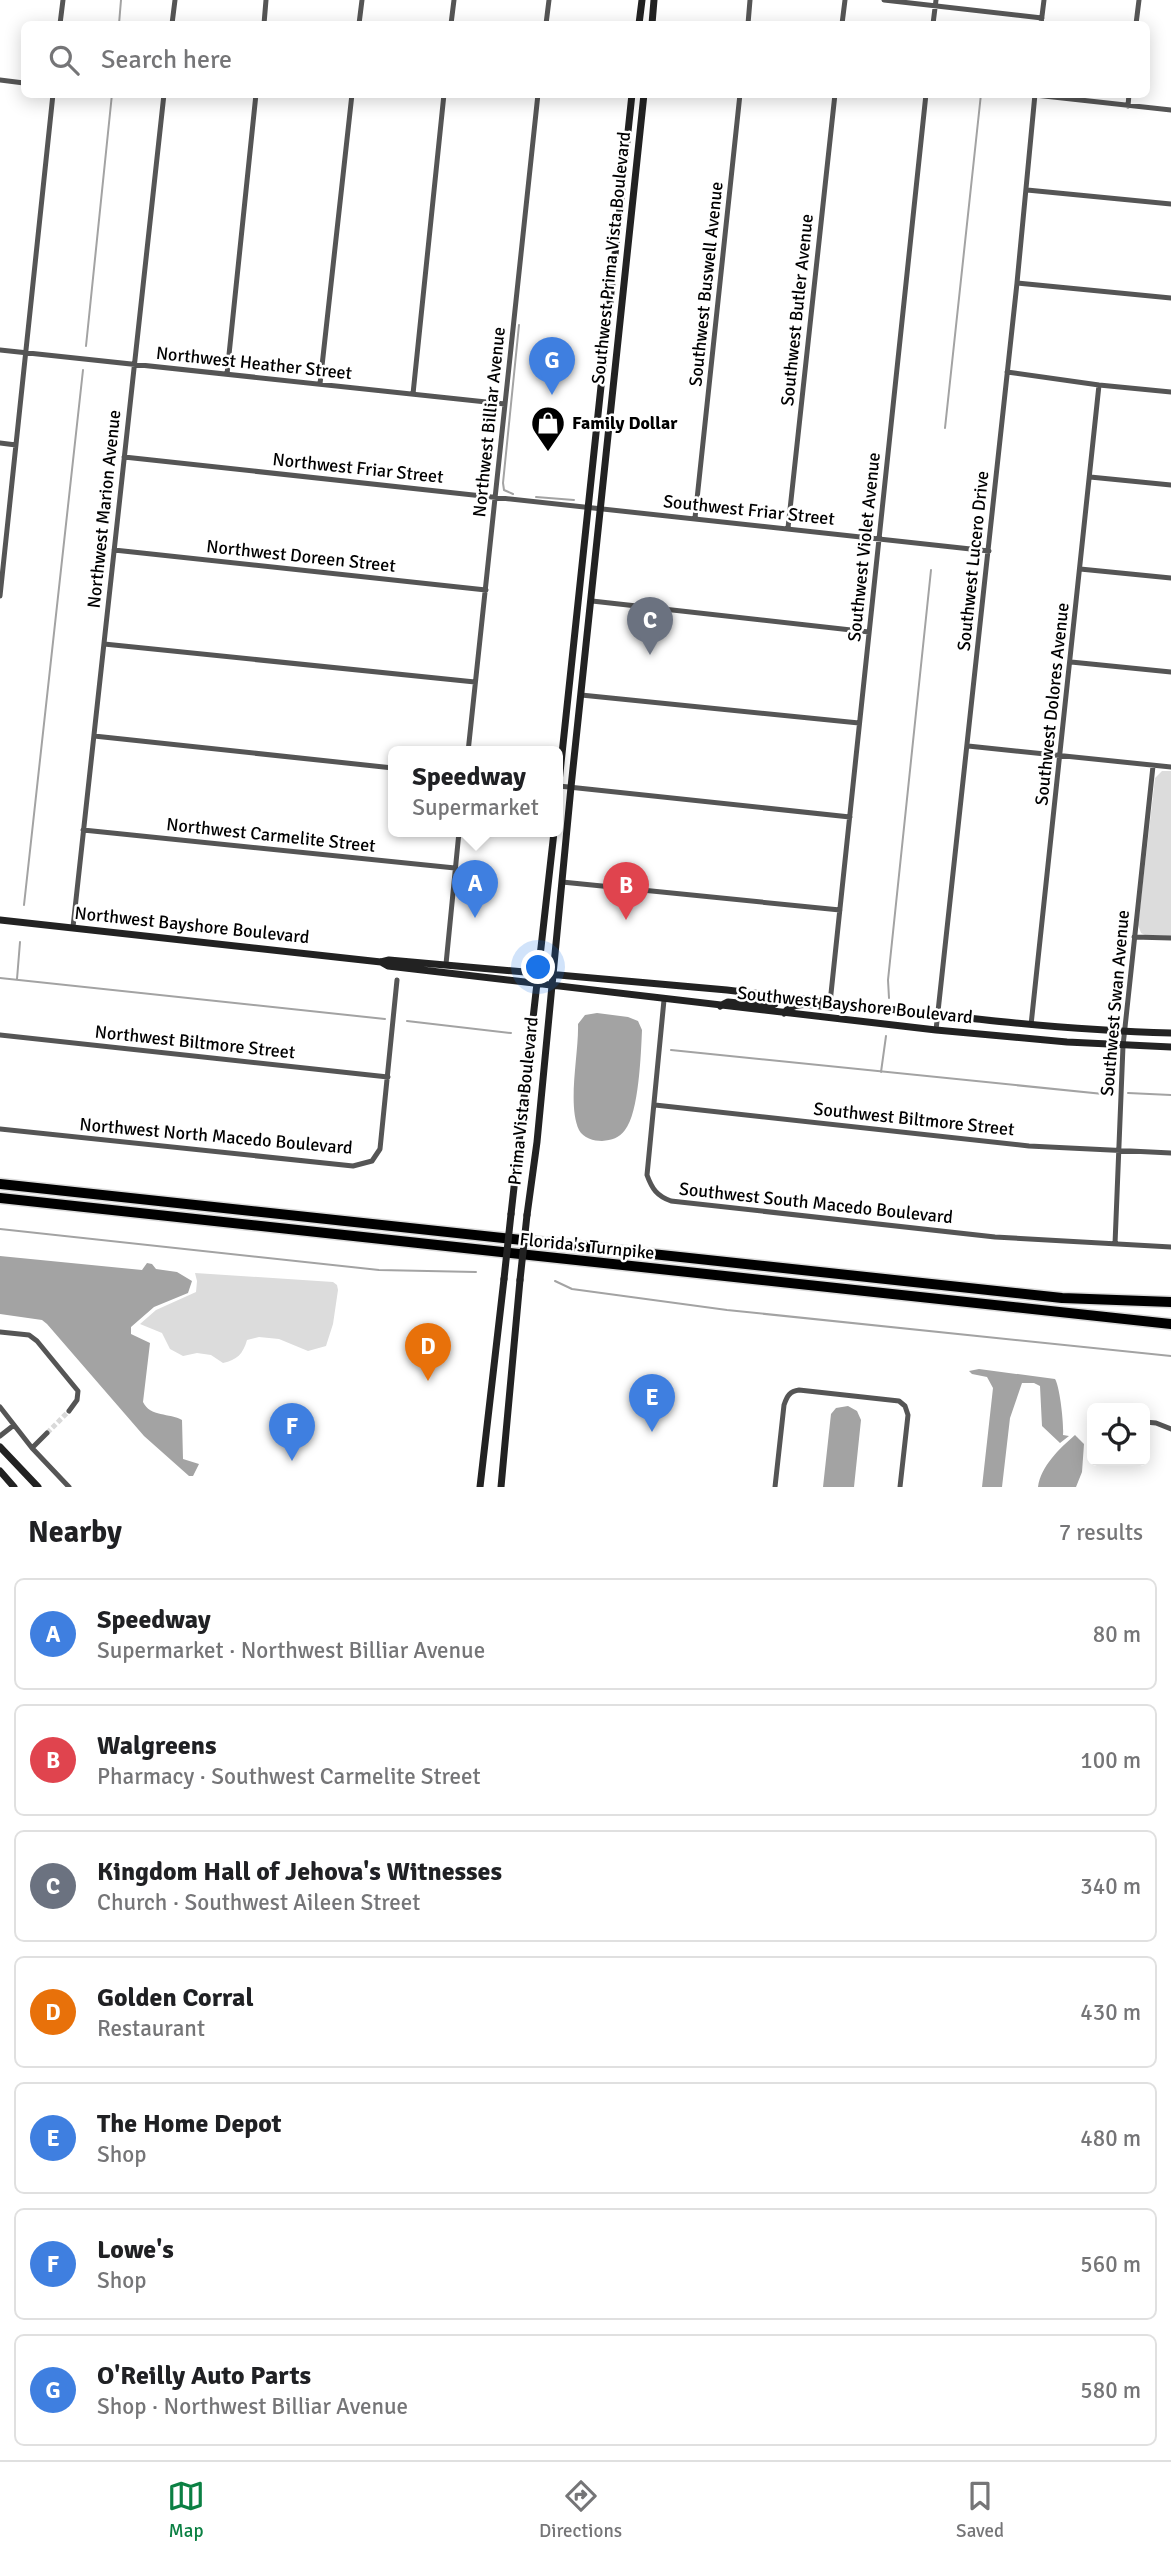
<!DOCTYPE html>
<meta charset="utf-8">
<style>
:root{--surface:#fff;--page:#f6f6f6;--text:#202124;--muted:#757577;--line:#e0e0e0;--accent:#0b8043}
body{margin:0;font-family:Signika,sans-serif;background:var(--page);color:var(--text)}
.controls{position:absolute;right:21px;bottom:21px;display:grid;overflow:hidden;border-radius:10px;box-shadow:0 4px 18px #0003}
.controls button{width:63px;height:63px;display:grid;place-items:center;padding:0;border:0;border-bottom:2px solid var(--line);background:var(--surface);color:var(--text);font:35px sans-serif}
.you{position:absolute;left:539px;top:968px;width:24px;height:24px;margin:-18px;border:5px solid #fff;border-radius:50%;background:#1a73e8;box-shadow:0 0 0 10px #1a73e833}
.badge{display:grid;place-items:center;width:46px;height:46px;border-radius:50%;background:var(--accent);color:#fff;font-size:23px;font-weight:700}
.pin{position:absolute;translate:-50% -58px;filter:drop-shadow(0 2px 4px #0008)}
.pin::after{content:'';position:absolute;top:37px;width:24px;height:21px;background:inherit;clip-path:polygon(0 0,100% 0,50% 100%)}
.popup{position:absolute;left:388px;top:746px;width:175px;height:91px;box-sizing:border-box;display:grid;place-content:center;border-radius:10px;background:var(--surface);filter:drop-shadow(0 2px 5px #0005);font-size:23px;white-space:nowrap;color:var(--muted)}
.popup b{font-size:26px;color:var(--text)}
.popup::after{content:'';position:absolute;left:50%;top:100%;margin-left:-14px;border:14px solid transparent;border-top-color:var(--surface)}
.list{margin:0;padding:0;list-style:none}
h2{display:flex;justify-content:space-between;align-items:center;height:91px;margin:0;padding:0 28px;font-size:30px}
h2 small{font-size:23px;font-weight:400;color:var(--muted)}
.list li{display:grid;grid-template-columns:46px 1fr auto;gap:21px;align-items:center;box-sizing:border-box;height:112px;margin:0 14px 14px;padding:0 14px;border:2px solid var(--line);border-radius:10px}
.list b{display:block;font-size:26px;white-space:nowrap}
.list p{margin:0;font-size:23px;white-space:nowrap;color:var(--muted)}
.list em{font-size:23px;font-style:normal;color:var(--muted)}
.icon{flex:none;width:38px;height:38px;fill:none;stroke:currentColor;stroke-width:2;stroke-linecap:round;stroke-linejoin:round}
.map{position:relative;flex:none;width:1171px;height:1487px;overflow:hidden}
.search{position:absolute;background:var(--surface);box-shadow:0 4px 18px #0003;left:21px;right:21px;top:21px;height:77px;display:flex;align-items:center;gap:18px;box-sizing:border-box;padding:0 24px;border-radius:10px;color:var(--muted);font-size:26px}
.sheet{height:973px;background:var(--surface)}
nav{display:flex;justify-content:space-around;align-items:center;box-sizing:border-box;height:98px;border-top:2px solid var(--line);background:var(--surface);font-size:19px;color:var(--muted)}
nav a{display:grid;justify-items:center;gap:4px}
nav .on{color:var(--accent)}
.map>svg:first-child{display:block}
.green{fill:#dcdcdc}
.water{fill:#a3a3a3}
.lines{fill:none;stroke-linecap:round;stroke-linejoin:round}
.stream{stroke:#a3a3a3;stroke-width:2}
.street-tunnel{stroke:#d9d9d9;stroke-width:5;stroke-dasharray:5 2.5;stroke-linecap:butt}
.highway-casing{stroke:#dbdbdb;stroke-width:13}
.street{stroke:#555;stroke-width:5}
.secondary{stroke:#222;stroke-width:7}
.highway{stroke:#000;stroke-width:10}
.secondary-bridge{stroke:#222;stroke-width:7}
.labels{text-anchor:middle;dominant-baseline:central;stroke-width:5;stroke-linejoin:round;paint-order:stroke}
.street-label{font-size:18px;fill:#000;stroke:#fff}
.poi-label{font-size:18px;font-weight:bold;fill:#000;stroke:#fff;text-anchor:start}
</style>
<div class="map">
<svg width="1171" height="1487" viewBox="0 0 1171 1487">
<rect width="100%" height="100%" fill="#fff"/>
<!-- green -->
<path class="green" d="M1162,771H1171V936L1145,935L1141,933L1138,925L1155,778Z
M195,1273L333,1282L337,1285L338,1290L333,1324L326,1346L308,1351L279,1339L259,1337L247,1340C243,1354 237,1360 223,1363L211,1355L197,1353L183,1356L170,1349L162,1333L140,1324L156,1310L196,1292L197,1281Z"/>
<!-- water -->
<path class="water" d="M597,1013L628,1017L638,1021L642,1030C641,1053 639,1113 625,1130C619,1138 612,1140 602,1141C594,1141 583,1138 579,1130C567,1105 579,1053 578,1024L585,1015Z
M0,1256L142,1270L147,1263L152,1264L156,1269L177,1272L192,1281L188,1293L154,1307L131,1327V1334L150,1343L143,1402C150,1417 170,1413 182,1420L183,1459L199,1464L193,1476H189L144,1436L47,1324L42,1320L0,1314Z
M979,1369L1055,1379C1060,1387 1064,1425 1063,1435L1069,1436L1060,1443L1042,1426L1040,1386L1034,1383H1022L1010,1418L1002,1487H982L993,1388L987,1377L972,1374L969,1371Z
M848,1406L857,1411L861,1420L854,1487H823L831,1414L836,1408Z
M1075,1435L1084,1444L1082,1472L1076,1487H1038C1041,1466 1059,1449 1075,1435Z"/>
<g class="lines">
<!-- stream -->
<path class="stream" d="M119,24L121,0
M86,346L112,94
M945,428L981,94
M513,494L504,490L503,483L519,325
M536,497L574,500
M24,905L83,370
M0,978L385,1019
M17,979L20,942
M889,998L888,980L931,570
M407,1021L511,1033
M671,1050L1113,1095
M881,1072L886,1036
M1128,1093L1171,1095
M0,1229L379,1270L476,1272
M555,1281L572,1289L727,1310L1171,1356"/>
<!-- street-tunnel -->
<path class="street-tunnel" d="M47,1433L69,1411"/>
<!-- highway casing -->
<g class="highway-casing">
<path id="highway" d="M0,1184L1062,1298L1171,1302
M0,1198L1171,1324"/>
</g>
<!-- street -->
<path class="street" d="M884,0L1042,18
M60,24L63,0
M172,24L175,0
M264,24L266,0
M359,24L362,0
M451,24L454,0
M546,24L549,0
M748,24L750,0
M842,24L845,0
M933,24L936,0
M1041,24L1044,0
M1136,24L1139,0
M0,80L24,83
M1035,95L1171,110
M1128,106L1129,94
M1027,190L1171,204
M1017,283L1171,298
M0,350L505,404
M1007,372L1099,385L1171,392
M227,374L256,94
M320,384L352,94
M413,394L444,94
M0,443L16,445
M124,457L989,551
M1090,477L1171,485
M695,518L740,94
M788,528L835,94
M114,550L486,590
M1080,569L1171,578
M0,596L53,94
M592,601L869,632
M104,644L475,682
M1071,662L1171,672
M581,695L859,723
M94,736L393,768
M968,746L1171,767
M468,752L538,94
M559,786L850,817
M83,830L455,868
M562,882L840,910
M73,927L164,94
M1134,937L1171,938
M446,964L459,832
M664,1000L647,1175C652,1189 657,1196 671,1201L995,1237L1171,1247
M830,1003L926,94
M1031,1025L1099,385
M936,1030L1017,283L1035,94
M0,1035L388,1077
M655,1105L1029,1146L1171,1153
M0,1129L353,1166L372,1161L380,1149L397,980
M1115,1244L1123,1046L1153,766
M0,1332L29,1335L37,1341L78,1391L77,1400L69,1411
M0,1407L32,1448L69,1487
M1145,1422L1156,1423L1171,1429
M0,1436L14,1425
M32,1448L47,1433
M775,1487L784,1405C787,1396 790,1391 799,1390L899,1401L905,1406L908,1415L900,1487"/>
<!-- secondary -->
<path class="secondary" d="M639,24L642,0
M652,24L654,0
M557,801L632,94
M0,920L381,962L389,960C502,970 615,979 727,990C875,1006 1022,1029 1171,1033
M381,962L388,966L936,1030L1067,1042L1171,1047
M720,1006L728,1002L769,1006L775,1004L780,996
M784,1013C797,997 822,1009 839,1007
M511,1214L554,832
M527,1215L537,1142L571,787L644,94
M0,1447L38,1487
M0,1471L14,1487
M480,1487L504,1279
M501,1487L520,1280"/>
<!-- highway -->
<use href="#highway" class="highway"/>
<!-- secondary-bridge -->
<path class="secondary-bridge" d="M504,1279L511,1214
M520,1280L527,1215"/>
</g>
<!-- icons -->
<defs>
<g id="shop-pin" transform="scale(1.75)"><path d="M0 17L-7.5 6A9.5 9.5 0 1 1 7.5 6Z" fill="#000" stroke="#fff"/><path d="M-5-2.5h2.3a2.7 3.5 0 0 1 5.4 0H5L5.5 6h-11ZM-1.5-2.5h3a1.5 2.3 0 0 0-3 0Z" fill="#fff"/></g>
</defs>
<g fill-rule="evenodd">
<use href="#shop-pin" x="548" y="423"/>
</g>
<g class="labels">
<!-- street labels -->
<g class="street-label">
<text transform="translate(611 258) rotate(-84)">Southwest Prima Vista Boulevard</text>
<text transform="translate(706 284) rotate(-84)">Southwest Buswell Avenue</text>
<text transform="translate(797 310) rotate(-84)">Southwest Butler Avenue</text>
<text transform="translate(254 363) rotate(6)">Northwest Heather Street</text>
<text transform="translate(489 422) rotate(-84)">Northwest Billiar Avenue</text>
<text transform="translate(358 468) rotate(6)">Northwest Friar Street</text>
<text transform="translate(104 509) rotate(-84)">Northwest Marion Avenue</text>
<text transform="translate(749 510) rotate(6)">Southwest Friar Street</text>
<text transform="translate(864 547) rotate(-84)">Southwest Violet Avenue</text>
<text transform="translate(301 556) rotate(6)">Northwest Doreen Street</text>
<text transform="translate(973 561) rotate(-84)">Southwest Lucero Drive</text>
<text transform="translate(1052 704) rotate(-84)">Southwest Dolores Avenue</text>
<text transform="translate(271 835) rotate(6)">Northwest Carmelite Street</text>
<text transform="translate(192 925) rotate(6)">Northwest Bayshore Boulevard</text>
<text transform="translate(1115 1003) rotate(-85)">Southwest Swan Avenue</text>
<text transform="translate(855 1005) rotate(6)">Southwest Bayshore Boulevard</text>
<text transform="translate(195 1042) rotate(6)">Northwest Biltmore Street</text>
<text transform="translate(523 1101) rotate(-84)">Prima Vista Boulevard</text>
<text transform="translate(914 1119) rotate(6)">Southwest Biltmore Street</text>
<text transform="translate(216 1136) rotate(5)">Northwest North Macedo Boulevard</text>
<text transform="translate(816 1203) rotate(6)">Southwest South Macedo Boulevard</text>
<text transform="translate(587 1246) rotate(6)">Florida's Turnpike</text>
</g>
<!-- poi labels -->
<g class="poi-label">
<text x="572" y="423">Family Dollar</text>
</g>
</g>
</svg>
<div class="controls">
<button><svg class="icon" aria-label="locate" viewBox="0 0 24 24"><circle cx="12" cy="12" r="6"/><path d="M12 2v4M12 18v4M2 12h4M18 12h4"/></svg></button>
</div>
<div class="you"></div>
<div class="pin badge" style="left:475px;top:918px;background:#3f7fe0">A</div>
<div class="popup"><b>Speedway</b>Supermarket</div>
<div class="pin badge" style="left:626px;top:920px;background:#e0444e">B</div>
<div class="pin badge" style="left:650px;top:655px;background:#6b7280">C</div>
<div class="pin badge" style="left:428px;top:1381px;background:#e8710a">D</div>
<div class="pin badge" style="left:652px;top:1432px;background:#3f7fe0">E</div>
<div class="pin badge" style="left:292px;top:1461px;background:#3f7fe0">F</div>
<div class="pin badge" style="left:552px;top:395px;background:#3f7fe0">G</div>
<div class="search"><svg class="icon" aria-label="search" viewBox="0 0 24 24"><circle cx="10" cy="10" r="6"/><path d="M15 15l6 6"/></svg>Search here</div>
</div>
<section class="sheet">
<h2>Nearby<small>7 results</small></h2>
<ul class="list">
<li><span class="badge" style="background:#3f7fe0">A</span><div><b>Speedway</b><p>Supermarket · Northwest Billiar Avenue</p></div><em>80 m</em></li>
<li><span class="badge" style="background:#e0444e">B</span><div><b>Walgreens</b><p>Pharmacy · Southwest Carmelite Street</p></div><em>100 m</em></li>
<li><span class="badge" style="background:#6b7280">C</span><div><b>Kingdom Hall of Jehova's Witnesses</b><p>Church · Southwest Aileen Street</p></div><em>340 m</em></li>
<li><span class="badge" style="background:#e8710a">D</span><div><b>Golden Corral</b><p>Restaurant</p></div><em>430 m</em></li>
<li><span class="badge" style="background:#3f7fe0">E</span><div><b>The Home Depot</b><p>Shop</p></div><em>480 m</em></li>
<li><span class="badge" style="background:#3f7fe0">F</span><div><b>Lowe's</b><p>Shop</p></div><em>560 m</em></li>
<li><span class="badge" style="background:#3f7fe0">G</span><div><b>O'Reilly Auto Parts</b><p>Shop · Northwest Billiar Avenue</p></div><em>580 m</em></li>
</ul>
</section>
<nav>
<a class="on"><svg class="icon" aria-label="map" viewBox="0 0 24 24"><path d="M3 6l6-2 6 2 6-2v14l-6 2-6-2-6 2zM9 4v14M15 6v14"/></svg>Map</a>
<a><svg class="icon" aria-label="directions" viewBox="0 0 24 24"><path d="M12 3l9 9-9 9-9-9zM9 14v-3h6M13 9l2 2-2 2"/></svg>Directions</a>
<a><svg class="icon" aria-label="saved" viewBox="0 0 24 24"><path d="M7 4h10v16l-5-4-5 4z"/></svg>Saved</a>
</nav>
